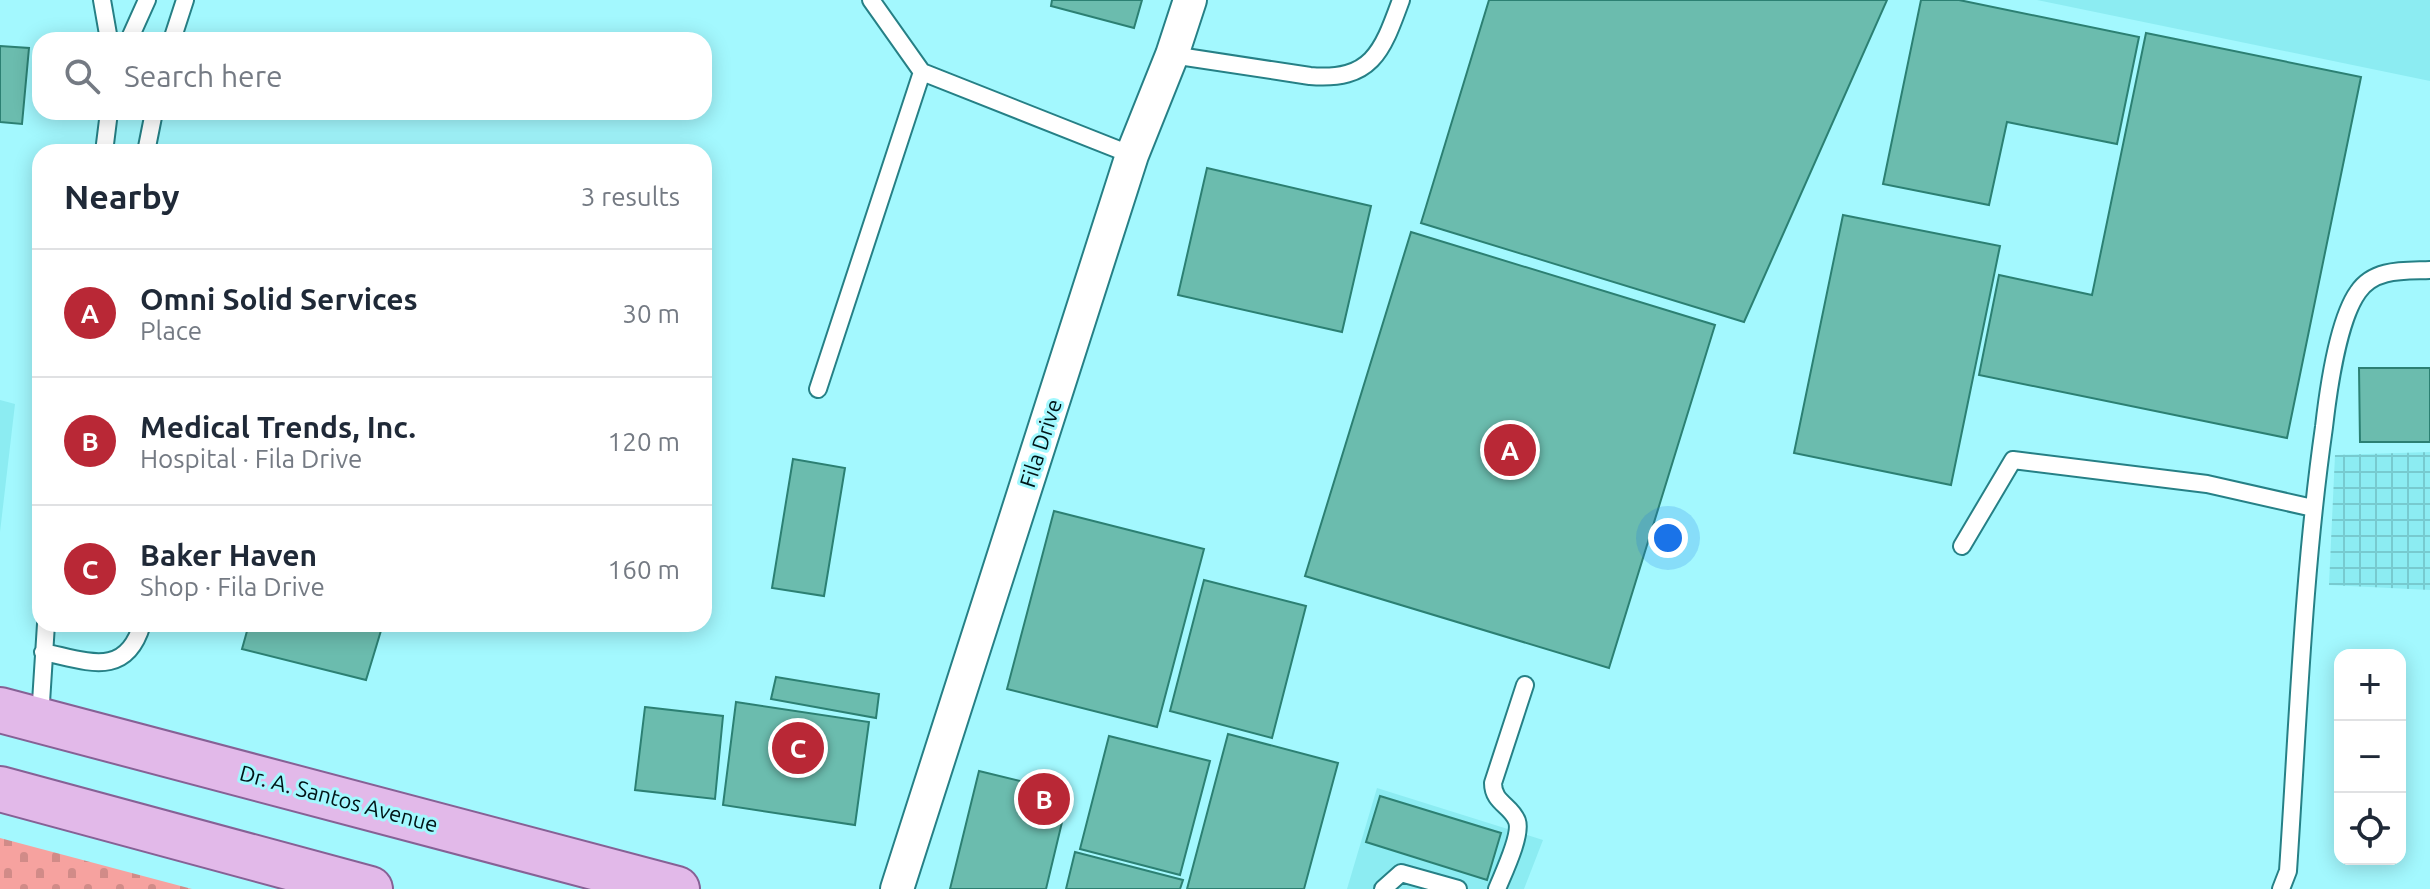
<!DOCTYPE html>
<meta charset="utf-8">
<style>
:root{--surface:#fff;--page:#f6f6f7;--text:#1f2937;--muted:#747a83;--line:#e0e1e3;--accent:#b92836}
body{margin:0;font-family:Ubuntu,sans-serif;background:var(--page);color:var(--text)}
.controls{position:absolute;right:24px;bottom:24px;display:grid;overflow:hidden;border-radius:16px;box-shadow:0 4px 20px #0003}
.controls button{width:72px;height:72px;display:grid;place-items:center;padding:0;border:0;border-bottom:2px solid var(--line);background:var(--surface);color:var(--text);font:40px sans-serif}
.you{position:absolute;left:1668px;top:538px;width:28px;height:28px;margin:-20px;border:6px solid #fff;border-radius:50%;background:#1a73e8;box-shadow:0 0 0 12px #1a73e833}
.badge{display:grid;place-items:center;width:52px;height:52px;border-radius:50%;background:var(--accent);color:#fff;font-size:26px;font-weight:700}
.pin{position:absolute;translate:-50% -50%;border:4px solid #fff;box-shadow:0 2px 8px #0006}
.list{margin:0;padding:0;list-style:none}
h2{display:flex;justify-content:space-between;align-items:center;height:104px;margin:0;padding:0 32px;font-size:34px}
h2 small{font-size:26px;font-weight:400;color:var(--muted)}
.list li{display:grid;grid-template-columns:52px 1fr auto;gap:24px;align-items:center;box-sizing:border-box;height:128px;padding:0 32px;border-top:2px solid var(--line)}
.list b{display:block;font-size:30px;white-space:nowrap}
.list p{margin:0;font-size:26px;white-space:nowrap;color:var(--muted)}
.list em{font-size:26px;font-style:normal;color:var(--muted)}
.icon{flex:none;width:44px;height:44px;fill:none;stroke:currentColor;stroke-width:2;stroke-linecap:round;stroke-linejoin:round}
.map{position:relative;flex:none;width:2430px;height:889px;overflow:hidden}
.search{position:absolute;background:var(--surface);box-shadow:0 4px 20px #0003;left:32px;top:32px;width:680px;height:88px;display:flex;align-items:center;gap:20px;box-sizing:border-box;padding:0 28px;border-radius:24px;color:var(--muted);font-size:30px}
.panel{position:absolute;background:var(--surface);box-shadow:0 4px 20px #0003;left:32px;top:144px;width:680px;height:488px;border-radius:24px}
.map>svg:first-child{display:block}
.built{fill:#8cecf2}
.industrial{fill:url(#industrial-grid)}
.cemetery{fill:url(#cemetery-stones)}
.building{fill:#6bbcae;stroke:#2c8073;stroke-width:2}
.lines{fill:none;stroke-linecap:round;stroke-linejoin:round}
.lane-casing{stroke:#268086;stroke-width:20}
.street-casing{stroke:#268086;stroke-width:36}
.primary-casing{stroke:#866195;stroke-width:48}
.lane{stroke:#fff;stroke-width:16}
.street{stroke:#fff;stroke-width:32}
.primary{stroke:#e2b9e9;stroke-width:44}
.labels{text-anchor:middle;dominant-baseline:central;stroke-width:6;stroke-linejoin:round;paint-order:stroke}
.street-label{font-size:22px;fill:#001416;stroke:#a3f8fe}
</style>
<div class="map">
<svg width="2430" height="889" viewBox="0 0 2430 889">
<defs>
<pattern id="industrial-grid" width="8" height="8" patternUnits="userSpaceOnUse" patternTransform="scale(2)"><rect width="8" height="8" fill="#8cecf2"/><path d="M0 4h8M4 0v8" fill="none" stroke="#77cacf"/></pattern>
<pattern id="cemetery-stones" width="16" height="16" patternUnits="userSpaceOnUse" patternTransform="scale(2)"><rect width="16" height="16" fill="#f6a29f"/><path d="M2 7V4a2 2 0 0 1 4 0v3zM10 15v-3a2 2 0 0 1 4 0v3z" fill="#d18b88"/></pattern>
</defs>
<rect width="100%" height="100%" fill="#a3f8fe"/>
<!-- built -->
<path class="built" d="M2037,0H2430V81Z
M0,400L15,404L0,532Z
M1377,788L1543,840L1524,889H1347Z"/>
<!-- industrial -->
<path class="industrial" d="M2430,452V590L2329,585L2335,455Z"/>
<!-- cemetery -->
<path class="cemetery" d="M0,838L192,889H0Z"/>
<!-- building -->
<path class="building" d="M1052,0H1142L1134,28L1051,6Z
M1489,0H1887L1744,322L1421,223Z
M1921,0H1959L2139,37L2117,144L2007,122L1989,205L1883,184Z
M2146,33L2361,77L2287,438L1979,375L1999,275L2092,295Z
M0,46L29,48L22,124L0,122Z
M1207,168L1371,206L1342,332L1178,295Z
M1843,215L2000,246L1951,485L1794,453Z
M1411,232L1715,325L1609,668L1305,576Z
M2359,368H2430V442H2360Z
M793,459L845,468L824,596L772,588Z
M1054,511L1204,549L1157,727L1007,689Z
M1204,580L1306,606L1272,738L1170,711Z
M249,624H383L366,680L242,649Z
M776,677L879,694L876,718L771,699Z
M736,702L869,722L855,825L723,805Z
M645,707L723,716L715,799L635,790Z
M1228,734L1338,763L1304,889H1187Z
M1109,736L1210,761L1180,875L1080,849Z
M979,771L1069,793L1046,889H950Z
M1380,796L1501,833L1487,880L1366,842Z
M1075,852L1183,880L1180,889H1066Z"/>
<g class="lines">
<!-- lane casing -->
<g class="lane-casing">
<path id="lane" d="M102,0L109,40
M129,40L147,0
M172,40L185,0
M1172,55L1310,76C1372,81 1382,52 1401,0
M922,72L1132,155
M104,152L109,112
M146,152L154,112
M818,389L922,72L871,0
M1962,546L2013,460L2207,484L2313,508
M43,652C87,661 126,679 142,624
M40,718L46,624
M1383,889L1401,873L1458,889
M1497,889C1503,874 1522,835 1517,821C1511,805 1493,803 1493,783L1525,685
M2281,889L2288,871C2298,723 2303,574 2324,427C2328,392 2338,320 2358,292C2374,268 2405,271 2430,270"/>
</g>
<!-- street casing -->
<g class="street-casing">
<path id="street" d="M897,889L1132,155L1172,55L1190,0"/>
</g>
<!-- primary casing -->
<g class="primary-casing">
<path id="primary" d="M0,710L677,889
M0,789L370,889"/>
</g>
<!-- lane -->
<use href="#lane" class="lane"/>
<!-- street -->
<use href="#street" class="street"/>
<!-- primary -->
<use href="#primary" class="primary"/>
</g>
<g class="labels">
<!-- street labels -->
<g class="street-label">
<text transform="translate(1040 443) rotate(-72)">Fila Drive</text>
<text transform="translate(339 798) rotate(15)">Dr. A. Santos Avenue</text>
</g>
</g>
</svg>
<div class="controls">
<button>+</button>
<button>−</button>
<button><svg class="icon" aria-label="locate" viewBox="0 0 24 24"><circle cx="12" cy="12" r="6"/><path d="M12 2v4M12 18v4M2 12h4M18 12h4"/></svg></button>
</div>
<div class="you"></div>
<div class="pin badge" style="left:1510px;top:450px">A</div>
<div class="pin badge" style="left:1044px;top:799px">B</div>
<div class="pin badge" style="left:798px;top:748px">C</div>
<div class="search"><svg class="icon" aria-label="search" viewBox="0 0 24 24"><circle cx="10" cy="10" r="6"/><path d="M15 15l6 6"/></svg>Search here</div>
<section class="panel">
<h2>Nearby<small>3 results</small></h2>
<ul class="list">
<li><span class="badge">A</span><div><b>Omni Solid Services</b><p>Place</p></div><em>30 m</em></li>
<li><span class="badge">B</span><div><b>Medical Trends, Inc.</b><p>Hospital · Fila Drive</p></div><em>120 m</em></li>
<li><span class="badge">C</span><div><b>Baker Haven</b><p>Shop · Fila Drive</p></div><em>160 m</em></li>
</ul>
</section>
</div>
